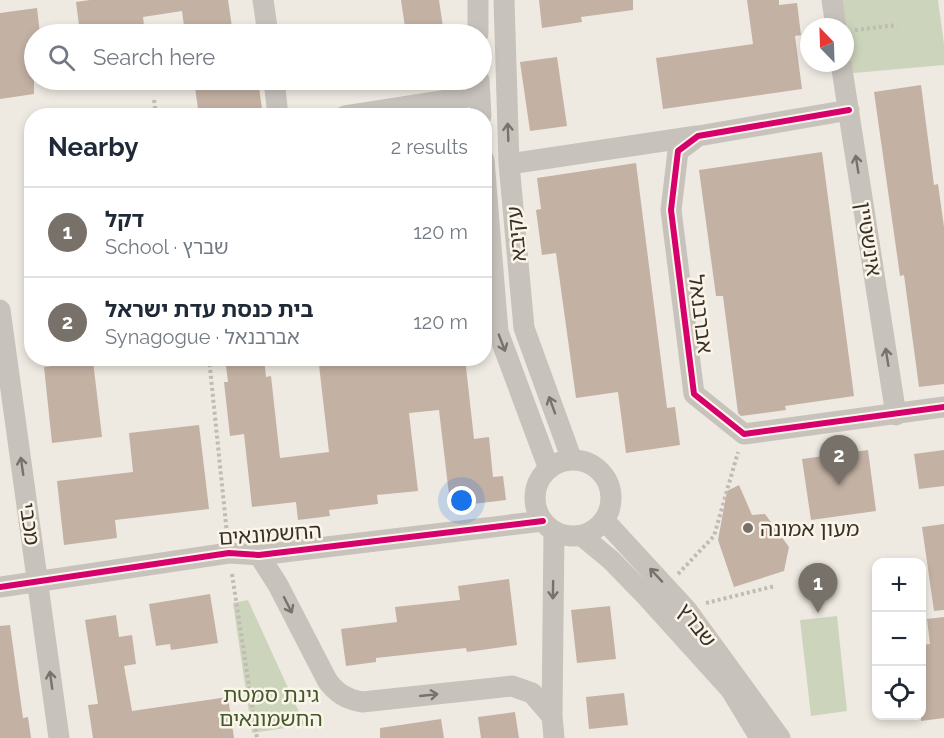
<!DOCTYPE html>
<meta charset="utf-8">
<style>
:root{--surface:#fff;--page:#f6f6f7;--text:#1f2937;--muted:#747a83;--line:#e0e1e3;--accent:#787169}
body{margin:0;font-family:Raleway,"Noto Sans Hebrew",sans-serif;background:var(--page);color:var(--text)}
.controls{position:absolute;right:18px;bottom:18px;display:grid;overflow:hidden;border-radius:12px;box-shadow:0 3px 9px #0003}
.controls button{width:54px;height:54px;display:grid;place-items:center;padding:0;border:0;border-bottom:2px solid var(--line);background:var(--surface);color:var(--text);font:30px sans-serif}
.compass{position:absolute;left:800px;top:18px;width:54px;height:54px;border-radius:50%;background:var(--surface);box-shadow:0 3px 9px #0003;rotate:337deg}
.you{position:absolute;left:462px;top:501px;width:21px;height:21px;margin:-15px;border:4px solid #fff;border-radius:50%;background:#1a73e8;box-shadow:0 0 0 9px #1a73e833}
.badge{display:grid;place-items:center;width:39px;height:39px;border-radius:50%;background:var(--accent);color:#fff;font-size:20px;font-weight:700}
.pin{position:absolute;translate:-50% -50px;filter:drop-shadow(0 2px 3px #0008)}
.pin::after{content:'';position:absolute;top:32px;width:21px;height:18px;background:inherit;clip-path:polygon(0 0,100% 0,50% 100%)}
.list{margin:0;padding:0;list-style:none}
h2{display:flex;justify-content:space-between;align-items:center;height:78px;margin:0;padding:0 24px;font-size:26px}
h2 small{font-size:20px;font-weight:400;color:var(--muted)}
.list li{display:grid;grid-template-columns:39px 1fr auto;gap:18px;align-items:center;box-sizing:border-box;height:90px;padding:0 24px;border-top:2px solid var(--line)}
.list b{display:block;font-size:22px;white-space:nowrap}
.list p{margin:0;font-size:20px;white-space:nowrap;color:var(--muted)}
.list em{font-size:20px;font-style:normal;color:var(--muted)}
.icon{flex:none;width:33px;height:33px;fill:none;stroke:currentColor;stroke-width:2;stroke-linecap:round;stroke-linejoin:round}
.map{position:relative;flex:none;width:944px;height:738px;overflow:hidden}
.search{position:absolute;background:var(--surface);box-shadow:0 3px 9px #0003;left:24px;top:24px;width:468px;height:66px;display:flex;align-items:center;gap:15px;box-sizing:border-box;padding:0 21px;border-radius:33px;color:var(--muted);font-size:22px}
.panel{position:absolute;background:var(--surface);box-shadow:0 3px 9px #0003;left:24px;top:108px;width:468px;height:258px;border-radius:24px}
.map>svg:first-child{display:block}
.green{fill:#ccd5bc}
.building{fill:#c3b1a3}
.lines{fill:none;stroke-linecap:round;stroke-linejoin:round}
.path{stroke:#c0bbb3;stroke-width:4;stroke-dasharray:3 3;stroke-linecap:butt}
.minor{stroke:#c7c2bb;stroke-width:21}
.cycleway-casing{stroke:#fbf5e9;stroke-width:10}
.cycleway{stroke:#d6006c;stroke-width:6}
.oneway{stroke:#79726a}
.poi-dot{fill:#787169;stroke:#fbf5e9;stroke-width:2}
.labels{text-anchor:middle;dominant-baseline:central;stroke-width:5;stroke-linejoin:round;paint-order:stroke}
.street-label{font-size:21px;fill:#393028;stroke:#fbf5e9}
.poi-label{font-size:21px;fill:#393028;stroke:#fbf5e9;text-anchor:start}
.park-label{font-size:21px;fill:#41582b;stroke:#fbf5e9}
</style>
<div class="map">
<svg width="944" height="738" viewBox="0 0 944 738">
<rect width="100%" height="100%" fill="#eeeae2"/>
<!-- green -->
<path class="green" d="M832,0H938L944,44V65L843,74L845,27Z
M248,600L305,725L252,733L233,603Z
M837,616L847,711L811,716L800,620Z"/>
<!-- building -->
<path class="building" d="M90,0H228L233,34H185L182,11L143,17L144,25L80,33L76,2Z
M401,0H439L444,34H406Z
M539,0H633V10L581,17L582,22L542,28Z
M747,0H779V5L797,3L801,35L795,36L802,89L663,109L656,58L753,44Z
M37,8L40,34H34V94L0,99V13Z
M557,57L567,126L530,131L520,62Z
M194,80H258L263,116H199Z
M921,85L934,185L938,184L944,227V384L919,387L904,275L900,276L874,92Z
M822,152L854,396L785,406L786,410L741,416L738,413L723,296H716L699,170Z
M636,163L667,408L675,407L680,445L626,453L618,392L576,398L556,253L542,255L536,210L541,209L537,178Z
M225,358H264L266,377L271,376L280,458L329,452L319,365L363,358H465L474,439L489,437L493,477L503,476L506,500L473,504L472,501L450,503L439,410L409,413L418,491L377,495L378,504L329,510L330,516L298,520L296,502L252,507L244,434L230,436L224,382H228Z
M93,361L102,437L52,443L44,367Z
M199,425L209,509L115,520L117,538L64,545L57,481L133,472L129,433Z
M868,450L876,511L811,520L802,459Z
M944,450V486L919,489L914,454Z
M739,485L752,515L765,514L789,547L784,571L734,587L718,540L727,491Z
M944,524V610L934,611L922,527Z
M509,579L517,645L467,652L466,648L376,658V662L346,666L341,629L397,622L395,607L460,600L458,586Z
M210,594L218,643L171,650L170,644L156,646L149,604Z
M610,606L616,659L577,663L571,610Z
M116,615L119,637L132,635L136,664L124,666L132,711L228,697L234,738H93L88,705L98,704L85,620Z
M944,617V718L921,721V645L930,644L927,619Z
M10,625L23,718L28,717L31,738H0V626Z
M624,693L628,725L589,729L586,697Z
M515,712L519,738H481L478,717Z
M441,719L444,738H380V728Z"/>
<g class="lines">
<!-- path -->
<path class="path" d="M855,30L897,25
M154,100L156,116
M209,358L227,534
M232,574L257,738
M678,574L714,536L738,452
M706,603L775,586"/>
<!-- minor -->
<path class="minor" d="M263,0L268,34
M478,0V34
M504,0L509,164L524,328L572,460
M832,0L836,27
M841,63L896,415
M274,80L278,116
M479,80L481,116
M849,110L698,136L678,151L671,210L694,394L744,434L944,407
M345,116L480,95
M484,160L498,332L549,469
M509,164L697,136
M0,310L59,738
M535 498a38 38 0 1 1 76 0a38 38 0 1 1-76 0Z
M604,520L686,609L780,738
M554,531L552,716L554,738
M582,536L611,560L646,596L731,690L760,738
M259,555L278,585L327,680C336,693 346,699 362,702L512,686L532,693L552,716
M0,587L229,553L259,555L543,521"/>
<!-- cycleway casing -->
<g class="cycleway-casing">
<path id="cycleway" d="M849,110L698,136L678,151L671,210L694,394L744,434L944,407
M0,587L229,553L259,555L543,521"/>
</g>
<!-- cycleway -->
<use href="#cycleway" class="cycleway"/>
</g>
<!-- one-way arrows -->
<defs><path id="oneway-shaft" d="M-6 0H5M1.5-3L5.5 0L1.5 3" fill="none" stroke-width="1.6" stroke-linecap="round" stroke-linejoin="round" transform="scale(1.5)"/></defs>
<g class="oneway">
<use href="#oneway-shaft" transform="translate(508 132) rotate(-92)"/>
<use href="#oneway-shaft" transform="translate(857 164) rotate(-99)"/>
<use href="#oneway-shaft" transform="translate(502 343) rotate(69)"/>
<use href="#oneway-shaft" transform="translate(887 357) rotate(-99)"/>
<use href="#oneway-shaft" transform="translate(552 405) rotate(-110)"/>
<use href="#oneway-shaft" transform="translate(22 466) rotate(-98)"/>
<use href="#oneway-shaft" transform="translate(656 575) rotate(-133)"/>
<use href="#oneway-shaft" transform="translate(553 590) rotate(91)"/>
<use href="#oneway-shaft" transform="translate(288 605) rotate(63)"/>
<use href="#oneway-shaft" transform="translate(51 680) rotate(-98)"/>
<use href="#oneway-shaft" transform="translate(429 695) rotate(-6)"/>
</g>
<!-- markers -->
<circle class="poi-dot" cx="748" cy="528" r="6"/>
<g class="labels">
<!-- street labels -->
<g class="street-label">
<text transform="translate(516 234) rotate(-95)">עקיבא</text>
<text transform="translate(869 239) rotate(81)">אינשטיין</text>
<text transform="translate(701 314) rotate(83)">אברבנאל</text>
<text transform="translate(30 524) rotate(82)">מכבי</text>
<text transform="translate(270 534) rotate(-4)">החשמונאים</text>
<text transform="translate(697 625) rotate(52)">שברץ</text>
</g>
<!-- poi labels -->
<g class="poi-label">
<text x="760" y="528">מעון אמונה</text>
</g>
<!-- park labels -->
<g class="park-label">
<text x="271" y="694">גינת סמטת<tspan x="271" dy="24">החשמונאים</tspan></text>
</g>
</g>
</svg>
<div class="controls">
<button>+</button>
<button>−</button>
<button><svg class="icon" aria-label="locate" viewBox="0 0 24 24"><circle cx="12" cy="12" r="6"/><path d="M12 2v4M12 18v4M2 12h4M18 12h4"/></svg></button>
</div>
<svg class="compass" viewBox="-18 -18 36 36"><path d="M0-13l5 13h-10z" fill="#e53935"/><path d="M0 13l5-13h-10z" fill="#747a83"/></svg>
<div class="you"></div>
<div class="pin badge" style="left:818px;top:613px">1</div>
<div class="pin badge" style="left:839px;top:485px">2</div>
<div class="search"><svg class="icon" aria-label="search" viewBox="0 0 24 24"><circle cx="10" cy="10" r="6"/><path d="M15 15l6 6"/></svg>Search here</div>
<section class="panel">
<h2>Nearby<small>2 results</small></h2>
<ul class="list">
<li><span class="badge">1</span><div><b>דקל</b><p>School · שברץ</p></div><em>120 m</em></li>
<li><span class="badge">2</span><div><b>בית כנסת עדת ישראל</b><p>Synagogue · אברבנאל</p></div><em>120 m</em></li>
</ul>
</section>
</div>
